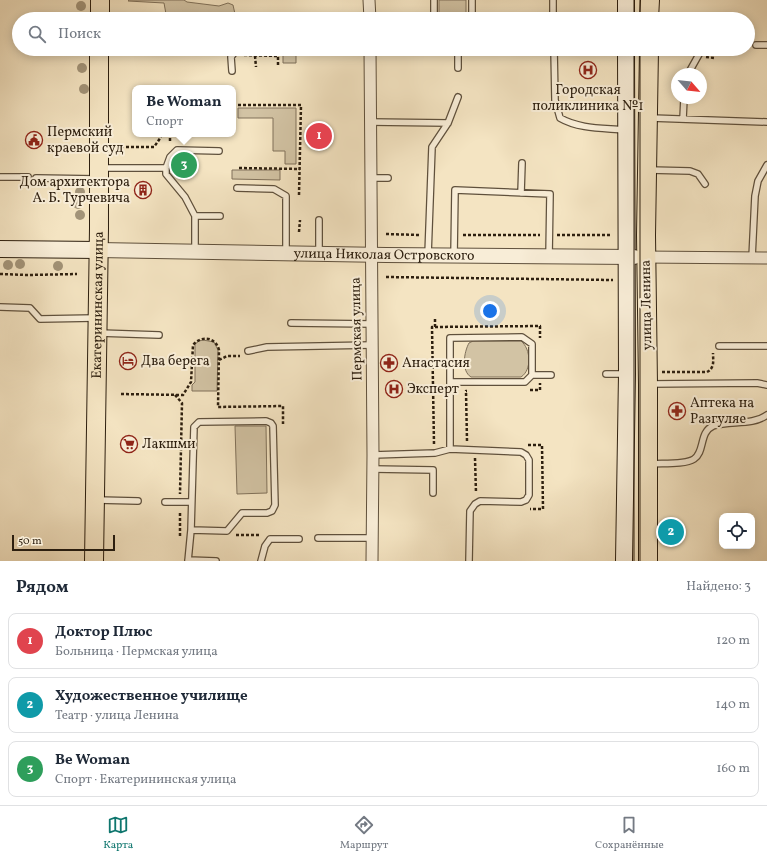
<!DOCTYPE html>
<html lang="ru">
<meta charset="utf-8">
<style>
:root{--surface:#fff;--page:#f2f2f3;--text:#1f2937;--muted:#747a83;--line:#e0e1e3;--accent:#0f766e}
body{margin:0;font-family:Vollkorn,serif;background:var(--page);color:var(--text)}
.controls{position:absolute;right:12px;bottom:12px;display:grid;overflow:hidden;border-radius:8px;box-shadow:0 2px 10px #0003}
.controls button{width:36px;height:36px;display:grid;place-items:center;padding:0;border:0;border-bottom:1px solid var(--line);background:var(--surface);color:var(--text);font:20px sans-serif}
.compass{position:absolute;left:671px;top:68px;width:36px;height:36px;border-radius:50%;background:var(--surface);box-shadow:0 2px 10px #0003;rotate:118deg}
.scale{position:absolute;left:12px;bottom:10px;width:103px;box-sizing:border-box;padding-left:4px;border:2px solid #2d1f0f;border-top:0;font-size:11px;line-height:14px;white-space:nowrap;color:#2d1f0f;-webkit-text-stroke:3px #f8edd7;paint-order:stroke}
.you{position:absolute;left:490px;top:311px;width:14px;height:14px;margin:-10px;border:3px solid #fff;border-radius:50%;background:#1a73e8;box-shadow:0 0 0 6px #1a73e833}
.badge{display:grid;place-items:center;width:26px;height:26px;border-radius:50%;background:var(--accent);color:#fff;font-size:13px;font-weight:700}
.pin{position:absolute;translate:-50% -50%;border:2px solid #fff;box-shadow:0 1px 4px #0006}
.popup{position:absolute;left:132px;top:85px;width:104px;height:52px;box-sizing:border-box;display:grid;place-content:center;border-radius:8px;background:var(--surface);filter:drop-shadow(0 1px 3px #0005);font-size:13px;white-space:nowrap;color:var(--muted)}
.popup b{font-size:15px;color:var(--text)}
.popup::after{content:'';position:absolute;left:50%;top:100%;margin-left:-8px;border:8px solid transparent;border-top-color:var(--surface)}
.list{margin:0;padding:0;list-style:none}
h2{display:flex;justify-content:space-between;align-items:center;height:52px;margin:0;padding:0 16px;font-size:17px}
h2 small{font-size:13px;font-weight:400;color:var(--muted)}
.list li{display:grid;grid-template-columns:26px 1fr auto;gap:12px;align-items:center;box-sizing:border-box;height:56px;margin:0 8px 8px;padding:0 8px;border:1px solid var(--line);border-radius:8px}
.list b{display:block;font-size:15px;white-space:nowrap}
.list p{margin:0;font-size:13px;white-space:nowrap;color:var(--muted)}
.list em{font-size:13px;font-style:normal;color:var(--muted)}
.icon{flex:none;width:22px;height:22px;fill:none;stroke:currentColor;stroke-width:2;stroke-linecap:round;stroke-linejoin:round}
.map{position:relative;flex:none;width:767px;height:561px;overflow:hidden}
.search{position:absolute;background:var(--surface);box-shadow:0 2px 10px #0003;left:12px;right:12px;top:12px;height:44px;display:flex;align-items:center;gap:10px;box-sizing:border-box;padding:0 14px;border-radius:22px;color:var(--muted);font-size:15px}
.sheet{height:244px;background:var(--surface)}
nav{display:flex;justify-content:space-around;align-items:center;box-sizing:border-box;height:56px;border-top:1px solid var(--line);background:var(--surface);font-size:11px;color:var(--muted)}
nav a{display:grid;justify-items:center;gap:2px}
nav .on{color:var(--accent)}
.map>svg:first-child{display:block}
.green{fill:#d2c3a4;stroke:#80715a}
.lines{fill:none;stroke-linecap:round;stroke-linejoin:round}
.service-casing{stroke:#5f503c;stroke-width:8}
.minor-casing{stroke:#5f503c;stroke-width:13}
.tertiary-casing{stroke:#5f503c;stroke-width:16}
.secondary-casing{stroke:#2d1f0f;stroke-width:18}
.primary-casing{stroke:#2d1f0f;stroke-width:20}
.path{stroke:#2d1f0f;stroke-width:2.5;stroke-dasharray:3 2;stroke-linecap:butt}
.service{stroke:#f8edd7;stroke-width:5.5}
.minor{stroke:#f8edd7;stroke-width:11}
.tertiary{stroke:#f8edd7;stroke-width:14}
.secondary{stroke:#f8edd7;stroke-width:16}
.primary{stroke:#f4e4c2;stroke-width:18}
.tram{stroke:#2d1f0f;stroke-width:1}
.tree{fill:#a29378}
.labels{text-anchor:middle;dominant-baseline:central;stroke-width:4;stroke-linejoin:round;paint-order:stroke}
.poi-label{font-size:14px;fill:#2d1f0f;stroke:#f8edd7;text-anchor:start}
.street-label{font-size:14px;fill:#2d1f0f;stroke:#f8edd7}
</style>
<div class="map">
<svg width="767" height="561" viewBox="0 0 767 561">
<rect width="100%" height="100%" fill="#f4e4c2"/>
<filter id="stains"><feTurbulence type="fractalNoise" baseFrequency=".005" numOctaves="4"/><feColorMatrix values="0 0 0 0 .2 0 0 0 0 .09 0 0 0 0 .02 0 0 0 .5 -.17"/></filter>
<radialGradient id="worn" r=".72"><stop offset=".6" stop-color="#630" stop-opacity="0"/><stop offset="1" stop-color="#630" stop-opacity=".3"/></radialGradient>
<!-- green -->
<path class="green" d="M129,0H184L187,2L219,6L228,3L233,5L235,14C214,23 202,18 182,15C177,14 171,14 166,14L164,3L128,1Z
M439,0H466V19H439Z
M250,49H296V63H283V55L246,53Z
M238,108H296V164H285V151H273V118H238Z
M232,170H280V180L232,179Z
M203,340L214,342L218,350L217,391H192V385L195,382V344L199,341Z
M473,341H521C531,349 532,370 521,377H471C461,371 464,352 469,343Z
M235,426H266L267,493L237,494Z"/>
<g class="lines">
<!-- service casing -->
<g class="service-casing">
<path id="service" d="M553,0V19
M434,19V0
M472,19V0
M756,45H767
M436,49L440,51H469L472,49
M554,49L555,100L560,118C579,129 603,128 624,130
M34,51L99,52L215,49
M458,51V68
M232,71L231,57L237,49
M688,74L702,49
M651,118L767,122
M683,119L684,98
M370,122L448,123
M102,168H166V174L185,197L195,216V251
M166,168L170,157L177,150L219,151
M649,170L690,171L698,174L705,184
M0,177H28
M36,178L97,179
M371,178H388
M237,188L274,189L286,196V253
M521,193L522,163
M195,216H220
M319,254V220
M428,255L432,147L448,123L458,97
M454,255L455,190L550,194L549,256
M752,258L755,196L758,181L767,165
M0,307L30,308L40,319L95,318
M291,323L372,324
M99,333L159,335
M719,346H767
M248,351L267,347L372,345
M606,374H625
M532,375H551
M650,384L757,383L767,385
M450,449L521,452L526,455L529,460V495L526,500L521,502L480,501L475,504L470,511L469,561
M373,455L435,453L450,449V338L522,337L532,344V375L525,382H450
M651,464C661,463 685,465 694,459C705,452 699,432 713,426C730,420 752,426 767,415
M373,469L433,470V493
M97,500L138,501
M165,502H191
M318,538H372
M188,560L216,561
M188,561L191,530L194,427L199,422L266,421L271,423L273,426L275,505L272,511L267,513H242L227,531L191,530
M261,561L265,546L270,539H299"/>
</g>
<!-- minor casing -->
<g class="minor-casing">
<path id="minor" d="M369,0L370,19
M370,49L373,455L372,561
M642,257L767,258"/>
</g>
<!-- tertiary casing -->
<g class="tertiary-casing">
<g id="tertiary">
<path id="s1" d="M98,250L386,255L634,257"/>
</g>
</g>
<!-- secondary casing -->
<g class="secondary-casing">
<path id="secondary" d="M626,0V19
M0,249L98,250
M624,561L627,374L626,49"/>
</g>
<!-- primary casing -->
<g class="primary-casing">
<g id="primary">
<path d="M100,19V0"/>
<path d="M649,19L650,0"/>
<path id="s2" d="M94,561L99,228V49"/>
<path d="M648,561V384L646,235L649,49"/>
</g>
</g>
<!-- path -->
<path class="path" d="M244,55L278,56V67
M255,56L256,67
M278,56L280,49
M706,57L714,58
M233,105H301L299,195
M170,141V134
M121,147H154L161,137
M239,168L300,169
M299,232L300,220
M386,234L420,235
M463,235H540
M557,235H612
M0,274L27,275L77,274
M386,277L613,280
M435,327V317
M219,360L227,356H240
M662,372H707C715,368 713,360 713,353
M530,390H540V383
M121,394L183,395L191,382L193,345C201,335 216,337 219,350L218,407L283,406V424
M175,395L182,403L180,494
M467,441L466,391H467
M434,444L432,327L540,326V338
M528,445H542L543,509H530
M475,458L476,493
M236,535H261
M180,536V511"/>
<!-- service -->
<use href="#service" class="service"/>
<!-- minor -->
<use href="#minor" class="minor"/>
<!-- tertiary -->
<use href="#tertiary" class="tertiary"/>
<!-- secondary -->
<use href="#secondary" class="secondary"/>
<!-- primary -->
<use href="#primary" class="primary"/>
<!-- tram -->
<path class="tram" d="M634,19V0
M640,19V0
M634,49V561
M640,49V561"/>
</g>
<!-- trees -->
<g class="tree">
<circle cx="81" cy="6" r="5"/>
<circle cx="82" cy="68" r="5"/>
<circle cx="84" cy="89" r="5"/>
<circle cx="80" cy="192" r="5"/>
<circle cx="78" cy="204" r="5"/>
<circle cx="80" cy="215" r="5"/>
<circle cx="20" cy="264" r="5"/>
<circle cx="8" cy="265" r="5"/>
<circle cx="58" cy="266" r="5"/>
</g>
<!-- icons -->
<defs>
<g id="hospital-ring" transform="scale(0.9)"><circle r="9.5" fill="#f8edd7" stroke="#8f2418" stroke-width="1.5"/><path d="M-5-5h3v3.5h4V-5h3V5h-3V1.5h-4V5h-3Z" fill="#8f2418"/></g>
<g id="civic-ring" transform="scale(0.9)"><circle r="9.5" fill="#f8edd7" stroke="#8f2418" stroke-width="1.5"/><path d="M-.6-6.5H3V-4.5H.6V-3L4-1V1h2V6H-6V1h2V-1L-.6-3ZM-1.2 2.5V6h2.4V2.5Z" fill="#8f2418"/></g>
<g id="building-ring" transform="scale(0.9)"><circle r="9.5" fill="#f8edd7" stroke="#8f2418" stroke-width="1.5"/><path d="M-4-6H4V6H1V3H-1V6H-4ZM-2.5-4.3h1.7v1.8h-1.7ZM.8-4.3h1.7v1.8H.8ZM-2.5-1h1.7V.8h-1.7ZM.8-1h1.7V.8H.8Z" fill="#8f2418"/></g>
<g id="hotel-ring" transform="scale(0.9)"><circle r="9.5" fill="#f8edd7" stroke="#8f2418" stroke-width="1.5"/><path d="M-6-4.5h1.5V1H6V5H4.5V3h-9V5H-6ZM-4 0a1.8 1.8 0 1 1 3.6 0ZM.5 0V-2.5h3Q6-2.5 6 0Z" fill="#8f2418"/></g>
<g id="pharmacy-ring" transform="scale(0.9)"><circle r="9.5" fill="#f8edd7" stroke="#8f2418" stroke-width="1.5"/><path d="M-2-6h4v4h4v4h-4v4h-4v-4h-4v-4h4Z" fill="#8f2418"/></g>
<g id="supermarket-ring" transform="scale(0.9)"><circle r="9.5" fill="#f8edd7" stroke="#8f2418" stroke-width="1.5"/><path d="M-6-5.5h2.5l.6 2H6L4.5 2H-2.5L-4.4-4H-6ZM-1.5 3.2a1.3 1.3 0 1 0 .1 0ZM3 3.2a1.3 1.3 0 1 0 .1 0Z" fill="#8f2418"/></g>
</defs>
<g fill-rule="evenodd">
<use href="#hospital-ring" x="588" y="70"/>
<use href="#civic-ring" x="34" y="140"/>
<use href="#building-ring" x="143" y="190"/>
<use href="#hotel-ring" x="128" y="361"/>
<use href="#pharmacy-ring" x="389" y="363"/>
<use href="#hospital-ring" x="394" y="389"/>
<use href="#pharmacy-ring" x="677" y="411"/>
<use href="#supermarket-ring" x="129" y="444"/>
</g>
<g class="labels">
<!-- poi labels -->
<g class="poi-label">
<text x="588" y="90" text-anchor="middle">Городская<tspan x="588" dy="16">поликлиника №1</tspan></text>
<text x="47" y="132">Пермский<tspan x="47" dy="16">краевой суд</tspan></text>
<text x="130" y="182" text-anchor="end">Дом архитектора<tspan x="130" dy="16">А. Б. Турчевича</tspan></text>
<text x="141" y="361">Два берега</text>
<text x="402" y="363">Анастасия</text>
<text x="407" y="389">Эксперт</text>
<text x="690" y="403">Аптека на<tspan x="690" dy="16">Разгуляе</tspan></text>
<text x="142" y="444">Лакшми</text>
</g>
<!-- street labels -->
<g class="street-label">
<text stroke="none"><textPath href="#s1" startOffset="286">улица Николая Островского</textPath></text>
<text stroke="none"><textPath href="#s2" startOffset="256">Екатерининская улица</textPath></text>
<text transform="translate(647 305) rotate(-91)">улица Ленина</text>
<text transform="translate(357 329) rotate(-91)">Пермская улица</text>
</g>
</g>
<rect width="100%" height="100%" filter="url(#stains)"/>
<rect width="100%" height="100%" fill="url(#worn)"/>
</svg>
<div class="controls">
<button><svg class="icon" aria-label="locate" viewBox="0 0 24 24"><circle cx="12" cy="12" r="6"/><path d="M12 2v4M12 18v4M2 12h4M18 12h4"/></svg></button>
</div>
<svg class="compass" viewBox="-18 -18 36 36"><path d="M0-13l5 13h-10z" fill="#e53935"/><path d="M0 13l5-13h-10z" fill="#747a83"/></svg>
<div class="scale">50 m</div>
<div class="you"></div>
<div class="pin badge" style="left:319px;top:136px;background:#e0444e">1</div>
<div class="pin badge" style="left:671px;top:532px;background:#0f9aa8">2</div>
<div class="pin badge" style="left:184px;top:165px;background:#2e9e5b">3</div>
<div class="popup"><b>Be Woman</b>Спорт</div>
<div class="search"><svg class="icon" aria-label="search" viewBox="0 0 24 24"><circle cx="10" cy="10" r="6"/><path d="M15 15l6 6"/></svg>Поиск</div>
</div>
<section class="sheet">
<h2>Рядом<small>Найдено: 3</small></h2>
<ul class="list">
<li><span class="badge" style="background:#e0444e">1</span><div><b>Доктор Плюс</b><p>Больница · Пермская улица</p></div><em>120 m</em></li>
<li><span class="badge" style="background:#0f9aa8">2</span><div><b>Художественное училище</b><p>Театр · улица Ленина</p></div><em>140 m</em></li>
<li><span class="badge" style="background:#2e9e5b">3</span><div><b>Be Woman</b><p>Спорт · Екатерининская улица</p></div><em>160 m</em></li>
</ul>
</section>
<nav>
<a class="on"><svg class="icon" aria-label="map" viewBox="0 0 24 24"><path d="M3 6l6-2 6 2 6-2v14l-6 2-6-2-6 2zM9 4v14M15 6v14"/></svg>Карта</a>
<a><svg class="icon" aria-label="directions" viewBox="0 0 24 24"><path d="M12 3l9 9-9 9-9-9zM9 14v-3h6M13 9l2 2-2 2"/></svg>Маршрут</a>
<a><svg class="icon" aria-label="saved" viewBox="0 0 24 24"><path d="M7 4h10v16l-5-4-5 4z"/></svg>Сохранённые</a>
</nav>
